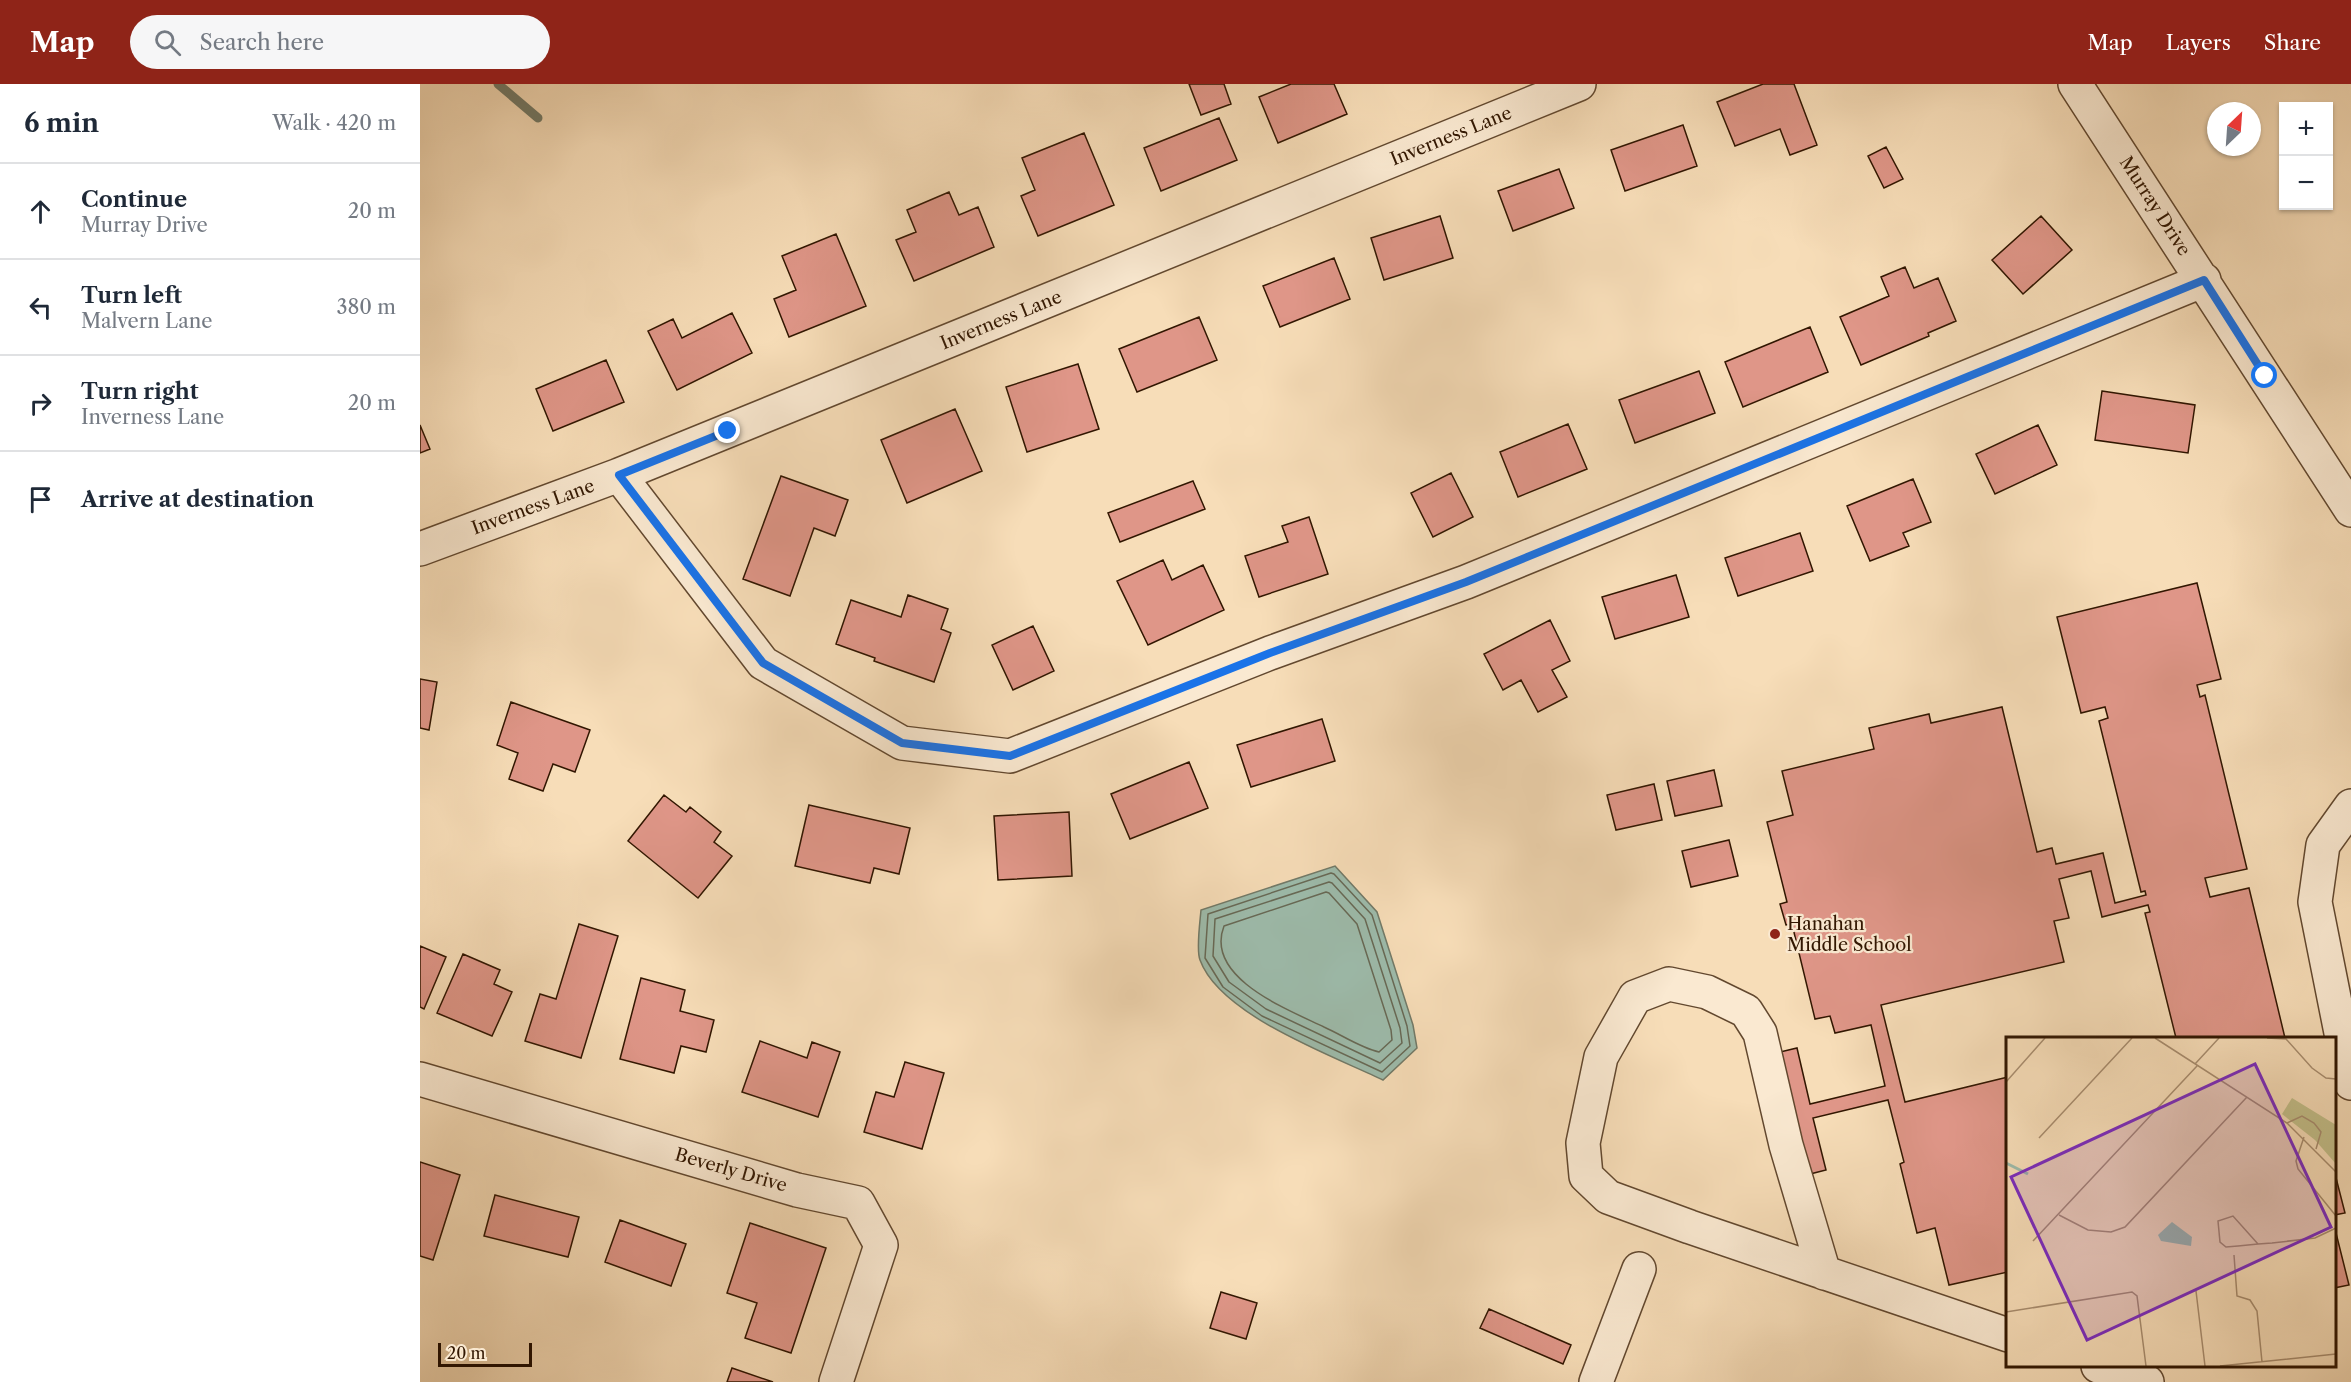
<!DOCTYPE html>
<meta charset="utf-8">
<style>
:root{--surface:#fff;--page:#f6f6f7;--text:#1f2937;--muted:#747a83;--line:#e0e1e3;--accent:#8f2418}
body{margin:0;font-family:"Libre Caslon Text",serif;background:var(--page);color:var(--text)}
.controls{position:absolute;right:18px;top:18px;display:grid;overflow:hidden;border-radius:0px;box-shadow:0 2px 4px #0004}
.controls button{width:54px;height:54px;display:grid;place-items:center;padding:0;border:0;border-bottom:2px solid var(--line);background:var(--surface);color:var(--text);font:30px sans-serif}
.compass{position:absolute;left:1787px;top:18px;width:54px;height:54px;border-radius:50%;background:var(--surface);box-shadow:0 2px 4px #0004;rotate:25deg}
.scale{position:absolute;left:18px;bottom:15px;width:94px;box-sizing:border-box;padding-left:6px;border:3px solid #311601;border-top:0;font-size:16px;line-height:21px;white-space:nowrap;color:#311601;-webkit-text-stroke:4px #fae9d1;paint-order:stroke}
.stop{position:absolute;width:18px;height:18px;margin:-14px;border:4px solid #1a73e8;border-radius:50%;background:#fff}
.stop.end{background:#1a73e8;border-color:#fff;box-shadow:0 2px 6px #0008}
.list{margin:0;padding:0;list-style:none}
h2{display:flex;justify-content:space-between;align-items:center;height:78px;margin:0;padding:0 24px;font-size:26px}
h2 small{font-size:20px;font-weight:400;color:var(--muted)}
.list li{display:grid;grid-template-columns:39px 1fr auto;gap:18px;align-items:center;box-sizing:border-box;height:96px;padding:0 24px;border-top:2px solid var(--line)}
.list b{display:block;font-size:22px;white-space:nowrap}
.list p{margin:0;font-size:20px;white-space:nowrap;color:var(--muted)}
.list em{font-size:20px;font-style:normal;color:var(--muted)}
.icon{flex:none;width:33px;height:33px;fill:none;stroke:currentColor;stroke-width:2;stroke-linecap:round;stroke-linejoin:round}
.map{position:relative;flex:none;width:1931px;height:1298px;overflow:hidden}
header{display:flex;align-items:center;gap:36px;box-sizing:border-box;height:84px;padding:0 30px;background:var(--accent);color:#fff}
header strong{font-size:28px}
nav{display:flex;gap:33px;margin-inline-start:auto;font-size:21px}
.search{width:420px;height:54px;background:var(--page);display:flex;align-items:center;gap:15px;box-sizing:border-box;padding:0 21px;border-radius:33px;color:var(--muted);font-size:22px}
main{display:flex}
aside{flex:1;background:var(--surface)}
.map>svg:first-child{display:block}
.water{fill:#9dbcac;stroke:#727a68;stroke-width:1.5}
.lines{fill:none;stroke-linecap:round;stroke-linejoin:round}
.shore{stroke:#676956;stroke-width:1.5}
.stream{stroke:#727a68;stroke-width:9}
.building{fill:#df9688;stroke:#311601;stroke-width:1.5}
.minor-casing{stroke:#62482f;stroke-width:36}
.minor{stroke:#fae9d1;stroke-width:33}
.route{stroke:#1a73e8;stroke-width:8}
.poi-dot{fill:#8f2418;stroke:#fae9d1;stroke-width:2}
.labels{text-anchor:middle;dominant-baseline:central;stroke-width:4.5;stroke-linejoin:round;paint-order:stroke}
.street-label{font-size:18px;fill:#311601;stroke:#fae9d1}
.poi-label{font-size:18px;fill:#311601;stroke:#fae9d1;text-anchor:start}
.inset-river{fill:none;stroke:#9dbcac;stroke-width:3}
.inset-road{fill:none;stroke:#a88d6f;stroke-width:1.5}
.view{fill:#7b2cbf;fill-opacity:0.15;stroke:#7b2cbf;stroke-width:3}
.inset-edge{fill:none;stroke:#311601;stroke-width:3}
</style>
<header>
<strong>Map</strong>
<div class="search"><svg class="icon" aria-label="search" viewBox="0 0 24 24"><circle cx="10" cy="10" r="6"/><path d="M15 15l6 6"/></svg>Search here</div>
<nav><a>Map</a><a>Layers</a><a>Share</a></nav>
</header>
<main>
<aside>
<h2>6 min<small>Walk · 420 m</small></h2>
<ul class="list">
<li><svg class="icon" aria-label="ahead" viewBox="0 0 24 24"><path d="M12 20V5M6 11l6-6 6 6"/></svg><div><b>Continue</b><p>Murray Drive</p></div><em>20 m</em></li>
<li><svg class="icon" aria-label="left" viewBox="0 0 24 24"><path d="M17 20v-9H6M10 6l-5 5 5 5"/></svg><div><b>Turn left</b><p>Malvern Lane</p></div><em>380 m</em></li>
<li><svg class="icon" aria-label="right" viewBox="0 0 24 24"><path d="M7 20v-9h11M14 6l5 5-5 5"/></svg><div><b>Turn right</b><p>Inverness Lane</p></div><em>20 m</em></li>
<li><svg class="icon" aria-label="arrive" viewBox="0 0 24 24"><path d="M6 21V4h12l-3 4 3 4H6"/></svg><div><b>Arrive at destination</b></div></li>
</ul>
</aside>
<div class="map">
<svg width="1931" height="1298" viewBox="0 0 1931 1298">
<rect width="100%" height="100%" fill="#f7ddb8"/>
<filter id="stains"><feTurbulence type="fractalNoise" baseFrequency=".00333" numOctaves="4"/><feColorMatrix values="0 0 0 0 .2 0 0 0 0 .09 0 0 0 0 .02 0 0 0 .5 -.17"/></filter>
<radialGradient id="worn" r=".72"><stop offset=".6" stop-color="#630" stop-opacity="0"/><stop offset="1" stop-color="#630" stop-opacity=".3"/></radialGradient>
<!-- water -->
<path class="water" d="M915,782L957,828L993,941L997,964L963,996C911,971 800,931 780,876C776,866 780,838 781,826Z"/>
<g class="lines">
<!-- shore -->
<path class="shore" d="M911,789L914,790L952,831L987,942L990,962L962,988L842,932L803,903L785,874L788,830Z
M909,798L912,799L945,835L980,944L982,959L960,979L846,925L809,898L793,872L795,835Z
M906,808L909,809L937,840L971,946L972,956L959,968C941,964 922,951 904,943C869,926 784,894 804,842Z"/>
<!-- stream -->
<path class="stream" d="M78,0L118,34"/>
</g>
<!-- building -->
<path class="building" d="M769,0H804L811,20L781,31Z
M871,0H914L927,30L858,59L839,13Z
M1343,0H1374L1397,61L1370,71L1360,45L1315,62L1297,18Z
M799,34L817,76L741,107L724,64Z
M1263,41L1277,82L1205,107L1191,66Z
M664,49L694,121L618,152L601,112L615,106L602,74Z
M1466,63L1483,95L1464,104L1448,72Z
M1139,85L1154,124L1093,147L1078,107Z
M529,108L539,131L558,123L574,163L494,197L476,156L496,148L487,126Z
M1020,132L1033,174L964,196L951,154Z
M1621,132L1652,166L1603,210L1572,176Z
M416,150L446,222L369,253L354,215L376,206L362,172Z
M914,174L930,215L860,243L843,202Z
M1485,183L1494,204L1518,194L1536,237L1508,249L1509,252L1441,281L1420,233L1469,212L1461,193Z
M312,229L332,269L257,306L228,247L253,235L262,254Z
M779,233L797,276L717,308L699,265Z
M1390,243L1408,288L1323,323L1305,278Z
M186,276L204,318L133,347L116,305Z
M658,280L679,345L607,368L586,303Z
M1279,287L1295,329L1215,359L1199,316Z
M1682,307L1775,321L1768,369L1675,356Z
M535,325L562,387L487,419L461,356Z
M1148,340L1167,385L1098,413L1080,368Z
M0,341L10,365L0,369Z
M1618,341L1637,381L1575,410L1556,370Z
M1031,389L1053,433L1013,453L991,409Z
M361,392L428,416L415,452L394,444L370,512L323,495Z
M1493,395L1511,438L1483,449L1489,462L1450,477L1427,422Z
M773,397L785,425L700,458L688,429Z
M889,433L908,490L839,513L825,472L868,458L862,442Z
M1380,449L1393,487L1318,512L1305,474Z
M743,476L752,496L783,481L804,526L728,561L697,497Z
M1256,491L1269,533L1195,555L1182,513Z
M1777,499L1801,595L1777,601L1780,613L1785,611L1827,785L1785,794L1790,813L1829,804L1865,954H1756L1725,829L1730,828L1728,821L1682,833L1671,787L1639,795L1649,834L1634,837L1644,878L1461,921L1485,1018L1588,993V1188L1529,1201L1515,1144L1497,1149L1480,1080L1484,1078L1468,1016L1393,1034L1406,1086L1390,1090L1360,968L1377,964L1390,1020L1465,1002L1451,941L1415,949L1410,932L1395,935L1372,840L1366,841L1360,820L1367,818L1347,738L1373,731L1362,687L1454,665L1449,644L1509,630L1511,639L1582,623L1617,768L1632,764L1636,780L1683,769L1695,819L1726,811L1725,807L1721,808L1679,637L1688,634L1685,623L1661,629L1637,533Z
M488,511L528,525L521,545L531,549L514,598L454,577L455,574L416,560L431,516L481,533Z
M1130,536L1150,577L1132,586L1147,613L1118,628L1101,596L1083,606L1064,570Z
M613,542L634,587L593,606L572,561Z
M0,595L17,598L9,646L0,644Z
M91,618L170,646L155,688L133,680L123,707L89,695L98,669L77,661Z
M902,635L915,677L831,703L817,661Z
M769,678L788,724L710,755L691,710Z
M1294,686L1302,722L1255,732L1247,697Z
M1234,700L1242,736L1196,746L1187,711Z
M244,711L266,728L270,723L301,748L294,758L312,772L278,814L208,757Z
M389,721L490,744L479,790L454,784L450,799L375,782Z
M649,728L652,792L578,796L574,732Z
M1309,756L1318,792L1271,803L1262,767Z
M159,840L198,852L161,974L105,957L120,910L136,915Z
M0,862L26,873L4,925L0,923Z
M43,870L80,886L74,900L92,908L72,952L17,929Z
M221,894L265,906L260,927L294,936L286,968L261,962L254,989L200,975Z
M340,957L387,974L392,958L420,968L398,1033L322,1008Z
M485,978L524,989L502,1065L444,1048L456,1008L474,1013Z
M0,1078L40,1091L13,1176L0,1172Z
M1914,1086L1925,1129L1914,1131Z
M75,1111L159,1133L148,1173L64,1152Z
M200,1136L266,1160L251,1202L185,1178Z
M330,1139L406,1164L371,1269L325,1254L337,1219L307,1209Z
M1914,1141L1929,1201L1914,1204Z
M801,1208L837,1219L826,1255L790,1244Z
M1069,1225L1151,1261L1143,1280L1060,1244Z
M312,1284L353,1298H307Z"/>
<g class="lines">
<!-- minor casing -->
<g class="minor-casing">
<path id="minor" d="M1655,0L1931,426
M199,391L343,579L482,659L590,672L850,569L1046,498L1784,196
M0,465L199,391L1159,0
M1931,722L1903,761L1895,818L1931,999
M0,995L377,1106L438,1119L461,1161L416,1298
M1404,1189L1366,1061L1340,949L1326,927L1287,908L1249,900L1215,913L1181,973L1163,1059L1166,1092L1188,1113L1270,1143L1588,1251
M1678,1282L1727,1298
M1176,1298L1219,1185"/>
</g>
<!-- minor -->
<use href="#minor" class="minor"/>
</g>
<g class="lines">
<!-- route -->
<path class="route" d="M308,347L199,391L343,579L482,659L590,672L850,569L1046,498L1784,196L1845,292"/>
</g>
<!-- markers -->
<circle class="poi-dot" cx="1355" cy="850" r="6"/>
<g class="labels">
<!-- street labels -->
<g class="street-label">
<text transform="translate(1031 52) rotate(-22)">Inverness Lane</text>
<text transform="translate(1735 122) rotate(57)">Murray Drive</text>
<text transform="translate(581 236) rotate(-22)">Inverness Lane</text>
<text transform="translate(113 423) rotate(-20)">Inverness Lane</text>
<text transform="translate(311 1086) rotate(16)">Beverly Drive</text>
</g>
<!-- poi labels -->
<g class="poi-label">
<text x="1367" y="840">Hanahan<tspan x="1367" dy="21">Middle School</tspan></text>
</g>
</g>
<!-- overview -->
<g transform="translate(1586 953)">
<rect width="330" height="330" fill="#f7ddb8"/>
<path d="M286,61L330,88V127L309,103L276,77Z" fill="#c3bf8a"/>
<path d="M166,185L186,200L185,209L155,204L152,198Z" fill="#9dbcac"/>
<path class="inset-river" d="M0,126L22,137"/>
<path class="inset-road" d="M149,1L281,86L330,135M261,1L280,2L306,31L320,41L330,42M189,27L213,1M0,45L39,1M281,86L296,79L308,86L315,95L310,112M298,100L290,124L292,132L330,179M33,101L126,1M53,178L82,193L105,195L119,190L241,60M27,204L191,29M252,207L227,179L212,184L214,205L220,210L232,209L252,207L266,206L309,201L330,191M228,218L231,259L244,263L251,274L256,325M190,254L199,329M0,275L126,255L131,259L140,329M214,329L330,317"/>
<path class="view" d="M249,27L325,190L81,303L5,140Z"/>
<rect width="330" height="330" class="inset-edge"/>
</g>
<rect width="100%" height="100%" filter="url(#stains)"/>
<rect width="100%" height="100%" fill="url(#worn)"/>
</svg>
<div class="controls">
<button>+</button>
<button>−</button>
</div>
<svg class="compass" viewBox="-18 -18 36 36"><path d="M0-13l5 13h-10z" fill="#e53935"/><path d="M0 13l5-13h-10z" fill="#747a83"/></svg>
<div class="scale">20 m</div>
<div class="stop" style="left:1845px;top:292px"></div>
<div class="stop end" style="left:308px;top:347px"></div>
</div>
</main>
